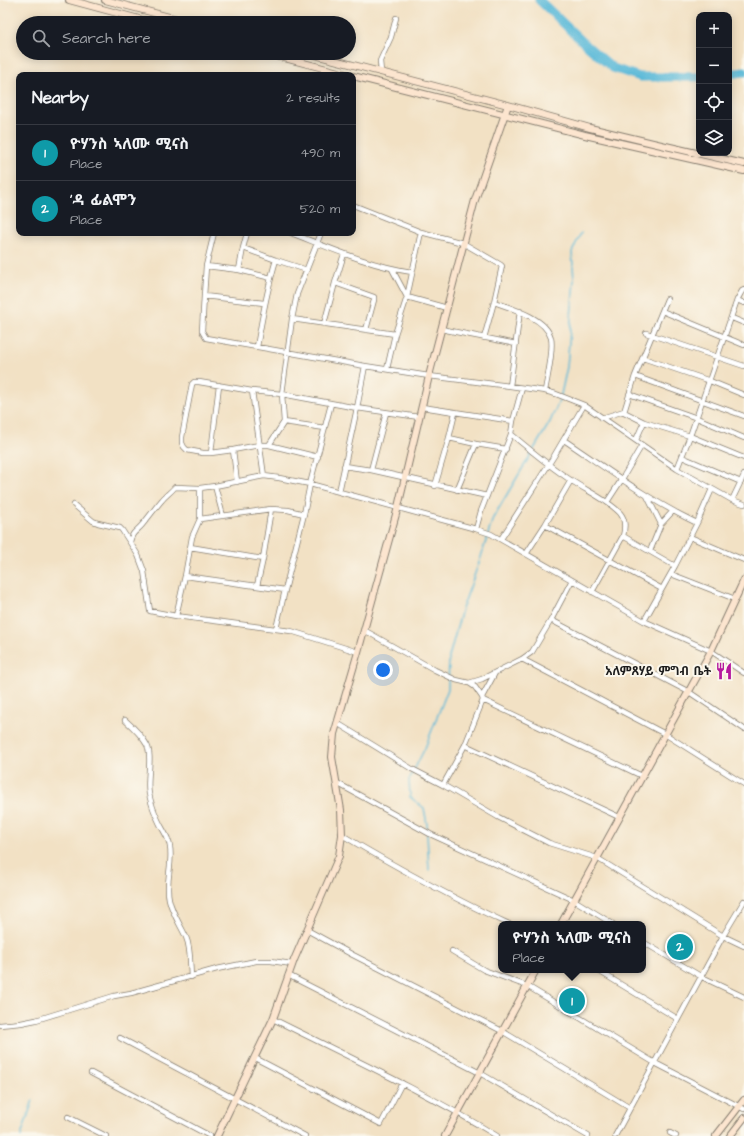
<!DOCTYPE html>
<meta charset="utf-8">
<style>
:root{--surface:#171b24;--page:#20242c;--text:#f1f3f6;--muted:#9ea1a6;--line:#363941;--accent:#db2777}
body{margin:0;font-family:"Architects Daughter","Noto Sans Ethiopic",sans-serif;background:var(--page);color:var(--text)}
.controls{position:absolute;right:12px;top:12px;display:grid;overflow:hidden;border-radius:8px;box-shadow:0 2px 10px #0003}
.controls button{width:36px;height:36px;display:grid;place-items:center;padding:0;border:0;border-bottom:1px solid var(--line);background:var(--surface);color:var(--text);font:20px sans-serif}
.you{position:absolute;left:383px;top:670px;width:14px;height:14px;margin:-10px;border:3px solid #fff;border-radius:50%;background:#1a73e8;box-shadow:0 0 0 6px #1a73e833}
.badge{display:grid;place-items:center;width:26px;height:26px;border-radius:50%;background:var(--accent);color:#fff;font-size:13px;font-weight:700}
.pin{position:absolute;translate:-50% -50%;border:2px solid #fff;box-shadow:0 1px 4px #0006}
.popup{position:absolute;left:498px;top:921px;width:148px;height:52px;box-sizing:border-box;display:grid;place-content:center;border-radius:8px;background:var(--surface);filter:drop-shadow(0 1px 3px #0005);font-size:13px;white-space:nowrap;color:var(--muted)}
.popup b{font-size:15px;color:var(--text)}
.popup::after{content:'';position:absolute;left:50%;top:100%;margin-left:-8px;border:8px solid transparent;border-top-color:var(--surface)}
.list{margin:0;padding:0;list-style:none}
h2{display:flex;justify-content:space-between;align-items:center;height:52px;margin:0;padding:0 16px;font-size:17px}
h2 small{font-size:13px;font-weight:400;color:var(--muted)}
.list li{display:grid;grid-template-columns:26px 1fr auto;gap:12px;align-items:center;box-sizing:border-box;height:56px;padding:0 16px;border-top:1px solid var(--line)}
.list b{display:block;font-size:15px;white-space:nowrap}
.list p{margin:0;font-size:13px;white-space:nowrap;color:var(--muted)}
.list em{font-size:13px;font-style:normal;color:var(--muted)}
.icon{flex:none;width:22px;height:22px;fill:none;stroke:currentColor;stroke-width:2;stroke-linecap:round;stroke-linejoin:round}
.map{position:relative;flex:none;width:744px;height:1136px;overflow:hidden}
.search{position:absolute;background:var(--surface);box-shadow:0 2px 10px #0003;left:16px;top:16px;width:340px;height:44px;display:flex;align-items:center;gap:10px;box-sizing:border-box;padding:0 14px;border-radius:22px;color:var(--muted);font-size:15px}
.panel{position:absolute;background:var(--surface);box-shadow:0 2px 10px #0003;left:16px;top:72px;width:340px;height:164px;border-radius:8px}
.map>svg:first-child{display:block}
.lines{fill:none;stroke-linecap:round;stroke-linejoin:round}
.stream{stroke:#5ab9d8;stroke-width:1.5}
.river{stroke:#5ab9d8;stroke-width:9}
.street-casing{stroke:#877e70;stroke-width:6}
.secondary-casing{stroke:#877e70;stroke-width:8}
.street{stroke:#fff;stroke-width:4.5}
.secondary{stroke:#fce5cf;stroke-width:6}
.labels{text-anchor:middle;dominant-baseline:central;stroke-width:4;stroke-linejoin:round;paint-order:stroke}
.poi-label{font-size:12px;font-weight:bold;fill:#1c1c1c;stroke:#fbf7ec;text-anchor:end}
</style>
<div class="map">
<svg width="744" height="1136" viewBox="0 0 744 1136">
<rect width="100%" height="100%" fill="#fbf7ec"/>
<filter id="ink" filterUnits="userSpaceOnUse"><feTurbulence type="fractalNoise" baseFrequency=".025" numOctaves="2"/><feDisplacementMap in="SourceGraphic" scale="8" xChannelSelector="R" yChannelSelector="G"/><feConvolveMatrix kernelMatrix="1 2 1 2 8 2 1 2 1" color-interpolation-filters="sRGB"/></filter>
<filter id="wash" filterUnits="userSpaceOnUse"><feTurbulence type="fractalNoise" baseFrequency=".012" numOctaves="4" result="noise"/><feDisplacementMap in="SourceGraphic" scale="16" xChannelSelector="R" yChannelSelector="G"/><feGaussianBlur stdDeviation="0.9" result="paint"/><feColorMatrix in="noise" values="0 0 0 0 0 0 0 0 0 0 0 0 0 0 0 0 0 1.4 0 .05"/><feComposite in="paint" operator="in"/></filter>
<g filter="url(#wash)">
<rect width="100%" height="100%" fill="#f2e1c4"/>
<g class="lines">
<!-- stream -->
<path class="stream" d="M427,831V824L424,808L410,797L409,780L425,748L448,689L449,657L462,609L481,557L493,518L550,422L560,399L567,367L574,280L572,252L581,233
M427,834L429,870
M21,1136L33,1100"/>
<!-- river -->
<path class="river" d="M539,0L586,45L613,68L640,77H699
M729,74L744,72"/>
</g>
</g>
<g filter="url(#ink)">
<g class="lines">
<!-- street casing -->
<g class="street-casing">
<path id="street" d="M381,72L380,61L391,37L396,18
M353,205L421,232L463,243L501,265L502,266L494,302L484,338
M214,233L206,266L204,296L202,331L206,338L365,366L429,376L510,386L545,391L556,394L584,405L677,469L732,500L744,504
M247,233L243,248L239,270L271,278
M291,233C330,248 370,266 412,272
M243,248L276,260L307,270
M206,266L239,270
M392,269L407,297L447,308
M335,283L374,297V300L366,330
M204,296L264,303
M667,299L635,376L624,412L644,422L690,436L744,458
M737,300L742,291L744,290
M494,302C511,308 546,318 551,338C554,351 547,378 545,391
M662,311L744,345
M732,318L744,323
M292,319L395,334
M324,324L335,283L344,254
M441,329L516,344
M646,333L744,366
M257,347C262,318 267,289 276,260
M643,358L710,381L744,395
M387,369L395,334L407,297L421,232
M635,376L744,416
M510,386L520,311
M252,391L264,476
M629,394L697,418L744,438
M422,407L513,421
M602,418L624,411
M284,422L325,428
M511,434C530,450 550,467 572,481C587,491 608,500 620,513C626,520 625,528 623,536L592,592
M449,438L476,444L506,449
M564,440C607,469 650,501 697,523
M636,440L644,422
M269,445L284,422L282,394L292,319L297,294L321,233
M233,450L237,482
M211,453L219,385
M318,457L269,445H259L233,450L211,453H203L187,450L184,447L182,443V437L192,384L194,382H199L252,391L282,394L357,408L419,417
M682,457L741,482
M344,466L371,470L487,496
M677,469L690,436L737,300L744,303
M371,470L386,413
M215,486L223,516
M435,486L449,438L455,413
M200,488V519L192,537L185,576L176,616L291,631L358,652
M457,490L476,444
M339,492L357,408L365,366
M647,496L661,524L650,551
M732,500L744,475
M607,502L622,479L642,445
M74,505L93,521L98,523L120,528L122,530L138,555L144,571L150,611L176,616
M200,519L271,509L288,510L304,514
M661,524L673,511
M545,525L662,589
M476,529L481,511L511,434L513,421L522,388
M623,536L675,566
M690,537L744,560
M501,539L554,456L584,405
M130,542C132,532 136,532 142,525C149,517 155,508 162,500C166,495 171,492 175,487L200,488L215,486L264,476L279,478L310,484L476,529L491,534L644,621L711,651L744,673
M190,547L263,559
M526,554L545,525L571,480
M671,574L735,599
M185,576L285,590
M257,586L263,559L271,509
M551,620L689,692L744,729
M644,621L675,566L697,523L712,489
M276,629L285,590L304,514L310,484L331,404
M364,630L435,670L456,680L469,683L475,687L482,697L483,700L465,745L443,785
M522,659L665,734L744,784
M469,683L482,679L522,659L532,652L551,620L572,580
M482,697L495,673
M483,700L642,776
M125,720C133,727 142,736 147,745C153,757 146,779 149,794C151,803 155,814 159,822C163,831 169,837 170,847C173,864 165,882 169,899C172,913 180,924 186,937C191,948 190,965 191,977
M337,723L412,769L443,785L498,817L549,843L597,858L723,936L744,946
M465,745L619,817
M337,783L430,834L574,900L613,924
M342,835C396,867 452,898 509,924
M307,930L353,955L502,1031L630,1108
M643,942L702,977L744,997
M452,951L484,970L527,986L655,1063L744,1109
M597,970L678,1019
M288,975L480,1073L588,1136
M273,1019C349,1057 425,1092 497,1136
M0,1025L21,1023L36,1020L114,996L131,993L217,969L256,961H271L292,964
M120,1038L305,1136
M255,1058L381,1124L402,1083
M91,1073L210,1136
M68,1117L106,1136
M670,1133L676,1136
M615,1136L723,936L744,901"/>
</g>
<!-- secondary casing -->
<g class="secondary-casing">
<path id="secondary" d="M69,0L154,23
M105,0L192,23
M265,53L350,75
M307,53L508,105L590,128L657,144L744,164
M353,76L585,135L744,171
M561,924L711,651L744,580
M217,1136L273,1019L294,960L339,856L342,835L341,810L332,757L334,734L358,652L398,507L429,376L475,200L508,105
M445,1136L536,970
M716,1136L744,1100
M730,1136L744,1118"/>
</g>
<!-- street -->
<use href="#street" class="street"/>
<!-- secondary -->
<use href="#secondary" class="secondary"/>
</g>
</g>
<!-- icons -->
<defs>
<g id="restaurant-bare" transform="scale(1.38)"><path d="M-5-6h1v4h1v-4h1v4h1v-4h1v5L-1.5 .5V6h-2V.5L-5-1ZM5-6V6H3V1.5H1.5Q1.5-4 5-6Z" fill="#b5179e" stroke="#fbf7ec" stroke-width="2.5" paint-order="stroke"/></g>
</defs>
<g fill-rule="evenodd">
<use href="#restaurant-bare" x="724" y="671"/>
</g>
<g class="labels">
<!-- poi labels -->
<g class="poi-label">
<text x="711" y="671">አለምጸሃይ ምግብ ቤት</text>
</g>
</g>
</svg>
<div class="controls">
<button>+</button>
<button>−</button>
<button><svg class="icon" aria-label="locate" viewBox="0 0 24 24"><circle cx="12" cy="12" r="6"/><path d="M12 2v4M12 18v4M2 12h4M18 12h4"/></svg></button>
<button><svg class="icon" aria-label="layers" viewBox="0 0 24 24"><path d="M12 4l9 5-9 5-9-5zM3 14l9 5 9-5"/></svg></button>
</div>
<div class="you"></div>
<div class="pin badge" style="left:572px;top:1001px;background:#0f9aa8">1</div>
<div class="popup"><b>ዮሃንስ ኣለሙ ሚናስ</b>Place</div>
<div class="pin badge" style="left:680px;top:947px;background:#0f9aa8">2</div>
<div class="search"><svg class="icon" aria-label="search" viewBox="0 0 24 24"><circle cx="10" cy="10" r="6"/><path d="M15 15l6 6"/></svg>Search here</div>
<section class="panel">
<h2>Nearby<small>2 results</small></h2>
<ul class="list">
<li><span class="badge" style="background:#0f9aa8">1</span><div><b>ዮሃንስ ኣለሙ ሚናስ</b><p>Place</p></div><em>490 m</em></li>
<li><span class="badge" style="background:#0f9aa8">2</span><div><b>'ዳ ፊልሞን</b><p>Place</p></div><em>520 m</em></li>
</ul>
</section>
</div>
